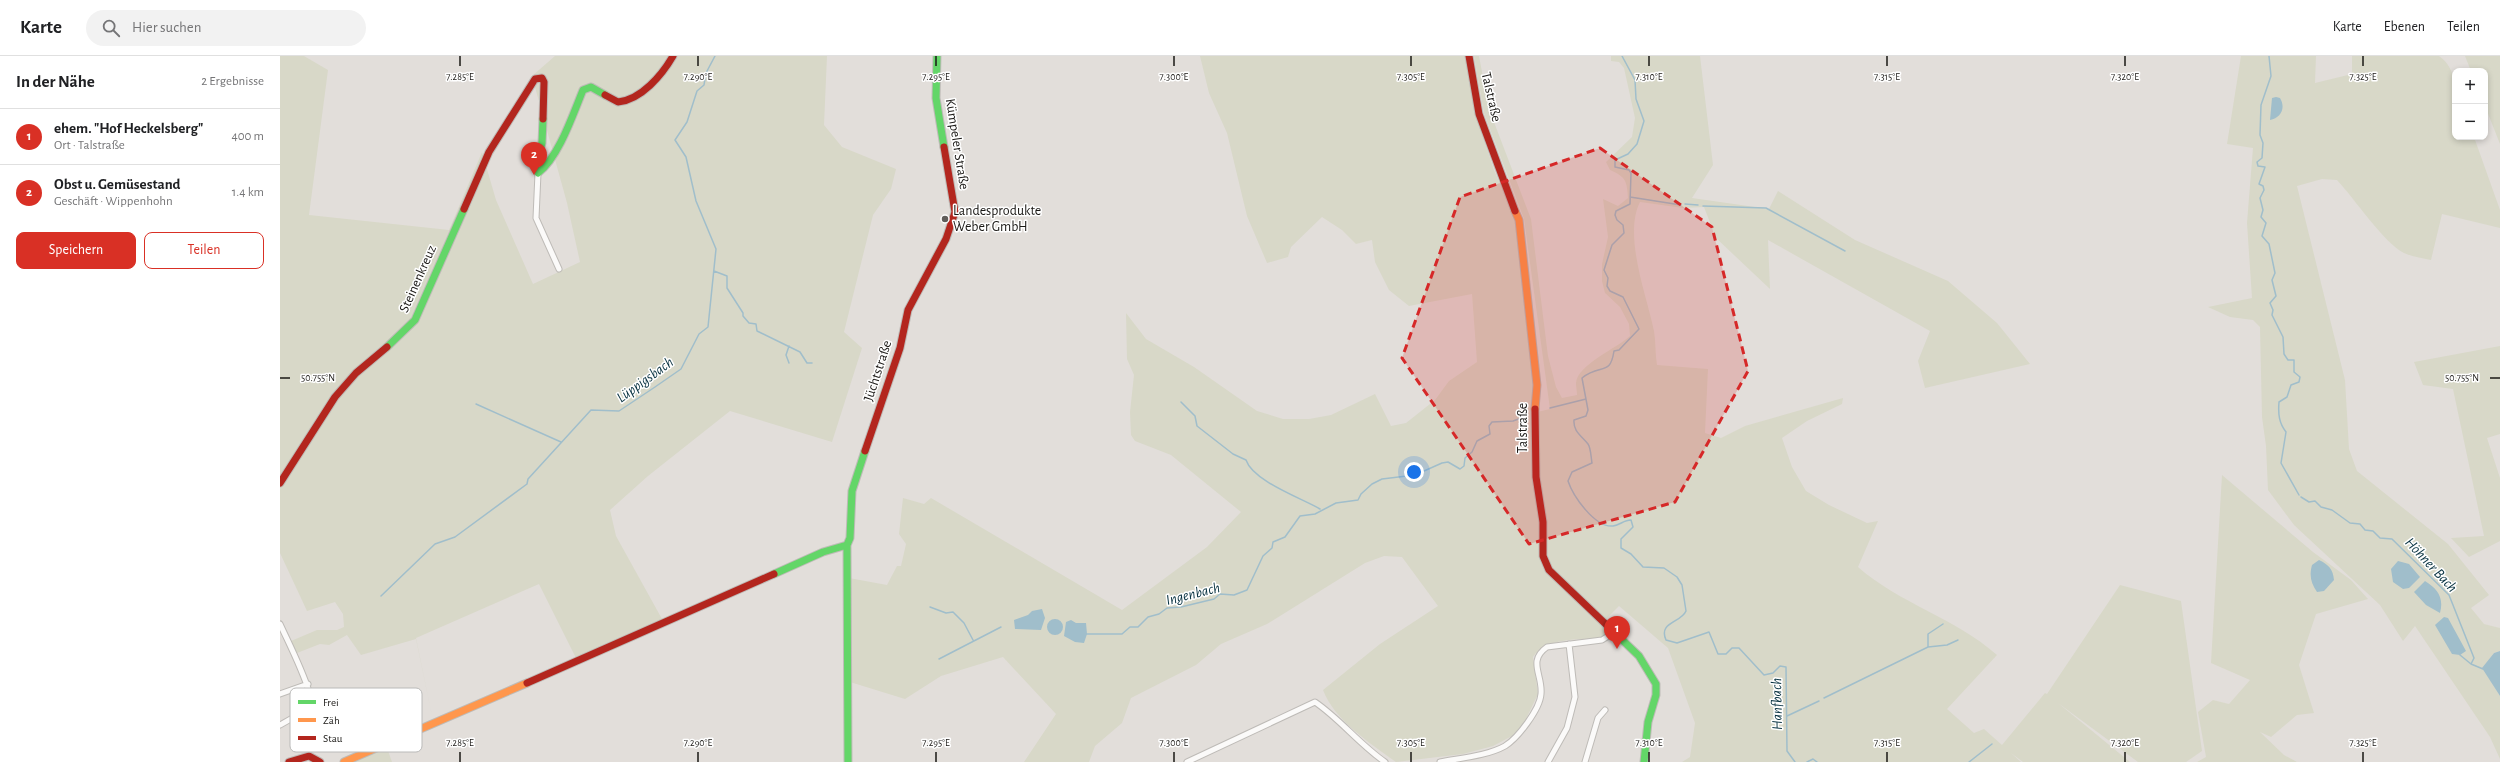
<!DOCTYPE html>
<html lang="de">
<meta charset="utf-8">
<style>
:root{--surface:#fff;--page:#f2f2f2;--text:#202124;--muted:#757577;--line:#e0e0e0;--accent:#d93025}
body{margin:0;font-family:"Alegreya Sans",sans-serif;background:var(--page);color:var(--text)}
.controls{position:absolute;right:12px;top:12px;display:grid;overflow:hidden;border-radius:8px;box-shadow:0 2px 6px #0003}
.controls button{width:36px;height:36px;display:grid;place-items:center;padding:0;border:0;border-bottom:1px solid var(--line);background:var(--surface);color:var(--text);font:20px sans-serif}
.you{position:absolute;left:1134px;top:416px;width:14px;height:14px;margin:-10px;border:3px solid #fff;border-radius:50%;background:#1a73e8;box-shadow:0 0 0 6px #1a73e833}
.badge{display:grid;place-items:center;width:26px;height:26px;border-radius:50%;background:var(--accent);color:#fff;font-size:13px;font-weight:700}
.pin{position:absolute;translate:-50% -33px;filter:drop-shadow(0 1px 2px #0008)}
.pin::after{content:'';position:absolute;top:21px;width:14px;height:12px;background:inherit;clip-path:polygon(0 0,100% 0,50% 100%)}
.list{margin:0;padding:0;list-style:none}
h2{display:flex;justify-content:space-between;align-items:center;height:52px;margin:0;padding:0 16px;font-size:17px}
h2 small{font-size:13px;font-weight:400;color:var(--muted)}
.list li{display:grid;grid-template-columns:26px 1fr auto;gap:12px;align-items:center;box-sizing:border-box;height:56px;padding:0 16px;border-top:1px solid var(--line)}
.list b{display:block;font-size:15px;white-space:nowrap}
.list p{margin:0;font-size:13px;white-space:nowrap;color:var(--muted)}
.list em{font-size:13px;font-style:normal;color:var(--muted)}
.actions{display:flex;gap:8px;padding:12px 16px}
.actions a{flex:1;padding:9px 0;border:1px solid var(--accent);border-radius:8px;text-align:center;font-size:14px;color:var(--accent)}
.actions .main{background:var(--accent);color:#fff}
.icon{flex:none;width:22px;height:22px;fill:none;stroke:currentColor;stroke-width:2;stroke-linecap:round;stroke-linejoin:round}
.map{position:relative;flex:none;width:2220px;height:706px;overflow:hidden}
header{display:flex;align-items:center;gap:24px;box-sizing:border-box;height:56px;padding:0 20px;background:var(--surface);border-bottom:1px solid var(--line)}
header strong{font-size:19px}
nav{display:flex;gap:22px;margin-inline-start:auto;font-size:14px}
.search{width:280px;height:36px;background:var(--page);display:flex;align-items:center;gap:10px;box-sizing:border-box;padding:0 14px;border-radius:22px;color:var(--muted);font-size:15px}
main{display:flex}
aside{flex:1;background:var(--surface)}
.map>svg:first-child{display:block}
.green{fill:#d8d8c8}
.water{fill:#a0becb}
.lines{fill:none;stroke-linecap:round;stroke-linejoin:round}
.stream{stroke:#a0becb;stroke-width:1.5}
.street-casing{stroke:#bebbb7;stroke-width:7}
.fast-casing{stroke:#bebbb7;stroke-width:9}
.slow-casing{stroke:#bebbb7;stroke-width:9}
.jam-casing{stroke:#bebbb7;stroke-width:9}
.street{stroke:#fbfaf9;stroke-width:5}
.fast{stroke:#63d668;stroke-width:7}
.slow{stroke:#ff974d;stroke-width:7}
.jam{stroke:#b3261e;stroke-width:7}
.marked{fill:#d62828;fill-opacity:0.2;stroke:#d62828;stroke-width:3;stroke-dasharray:8 5;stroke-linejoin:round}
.ticks{fill:none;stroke:#1a1815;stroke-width:1.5}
.poi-dot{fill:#605d5a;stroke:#fff;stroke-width:1.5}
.labels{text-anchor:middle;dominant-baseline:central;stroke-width:3;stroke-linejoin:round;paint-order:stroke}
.street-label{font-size:14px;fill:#1a1815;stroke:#fff}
.poi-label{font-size:14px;fill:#1a1815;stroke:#fff;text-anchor:start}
.water-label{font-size:15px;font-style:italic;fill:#083241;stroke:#fff}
.key{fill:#fff;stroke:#babab9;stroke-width:1}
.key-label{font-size:11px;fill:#1a1815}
.ticks-label{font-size:10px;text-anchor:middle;fill:#1a1815;stroke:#fff;stroke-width:3;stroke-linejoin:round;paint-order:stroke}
</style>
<header>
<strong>Karte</strong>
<div class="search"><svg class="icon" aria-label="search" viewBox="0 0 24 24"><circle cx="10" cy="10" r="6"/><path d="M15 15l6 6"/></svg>Hier suchen</div>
<nav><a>Karte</a><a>Ebenen</a><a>Teilen</a></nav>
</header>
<main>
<aside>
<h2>In der Nähe<small>2 Ergebnisse</small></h2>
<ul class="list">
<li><span class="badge">1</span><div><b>ehem. &quot;Hof Heckelsberg&quot;</b><p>Ort · Talstraße</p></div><em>400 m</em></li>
<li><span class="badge">2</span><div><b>Obst u. Gemüsestand</b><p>Geschäft · Wippenhohn</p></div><em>1.4 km</em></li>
</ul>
<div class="actions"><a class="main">Speichern</a><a>Teilen</a></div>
</aside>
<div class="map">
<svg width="2220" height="706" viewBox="0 0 2220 706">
<rect width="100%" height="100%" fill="#e2deda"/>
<!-- green -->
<path class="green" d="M0,0H24L48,14L29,159L169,174L202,96L216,144L253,228L300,206L287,147L252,20L275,0H547L544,69L562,91L616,113L611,133L593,159L564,276L582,292L552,386L450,355L368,420L330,454L336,480L382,563L296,602L259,528L136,582L153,665L136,583L81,599L67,579L49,589L40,588L17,597L11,585L37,574H57L64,571L63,558L55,546L27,555L0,497Z
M920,0H1185L1194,54L1214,114L1236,165L1255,326L1252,348L1253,357L1270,353L1244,163L1204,57L1194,0H1199L1209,53L1251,163L1268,300L1276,331L1282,342L1297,339C1297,336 1296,331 1296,327C1297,309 1337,292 1350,280L1349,268L1340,251L1325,237L1322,225V208L1328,181L1323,143L1338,150L1348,142C1347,125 1346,121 1330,114L1326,106L1352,81L1355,62L1344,12L1339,6L1331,5V0H1420L1433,109L1412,142L1489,153L1498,135L1575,184L1668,225L1717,267L1750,308L1645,332L1638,305L1650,275L1488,184L1490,233L1436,182L1424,151L1403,152L1360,146C1343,180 1367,240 1374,275C1376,286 1375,298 1377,309L1428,313L1425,377L1441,382L1465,370L1563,342L1562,348L1527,365L1502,382L1512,411L1526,435L1549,449L1587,467L1598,465L1578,511C1620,548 1674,561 1717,599L1667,653L1694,677L1704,673L1722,689L1765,637L1767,638L1840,529L1901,545L1922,695L1906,706H1858L1778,647L1850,706H1743L1731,697L1741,706H1402L1410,701L1415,667L1388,592L1339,550L1325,564L1327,576L1322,582C1300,584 1266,581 1253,601L1258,638L1244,667L1232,680L1213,690L1183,698L1116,706C1090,687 1055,665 1043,634L1100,588L1158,550L1122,501L1104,500L1085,507L987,568L941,588L916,609L851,642L842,667L815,690L809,706H744L776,658L723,601L661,620L625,643L570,626L569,522L607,529L617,510H621L626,488L619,478L623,442L644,448L651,442L842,554L927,491L961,456L891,399L855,385L851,379L850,356L854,319L847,303L846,257L866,283L914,311L977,355L1003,363H1029L1051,359L1095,338L1111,370L1126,367L1155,344L1169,325L1197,306L1192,238L1129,250L1109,234L1095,206L1092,184L1076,188L1062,174L1042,161L1011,191L1008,201L987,207L967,160L947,77L929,37Z
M1961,0H2036L2035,27L2072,18V0H2159C2183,16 2175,55 2175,81H2194L2220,154V172L2162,158L2151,204C2142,202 2133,201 2124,197C2104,187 2074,142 2057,124L2042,123L2017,130L2065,324L2069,393L2077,415L2168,488L2209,539L2191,552L2204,568L2220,572V595L2214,597L2203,612L2220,640V703L2210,681L2135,570L2123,585L2100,549L2014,469L1988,434L1986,390L1982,361L1980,271L1973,264L1950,261L1928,251L1972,242L1967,167L1973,92L1947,88Z
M2185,0H2220V88L2205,50V15H2191Z
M2220,290V378L2207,382L2220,422V485L2189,501L2171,482L2204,480L2173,333L2143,329L2134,306Z
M1942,419L2033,496L2071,524L2088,543L2036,558L2019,609L2034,657L2017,659L1991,681L1980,676L2004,699L2017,706H1917L1926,701L1918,656L1933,644L1949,648L1970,624L1931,607Z
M118,646L124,677L76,698L71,664Z
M107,692L112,706H69Z"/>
<!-- water -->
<path class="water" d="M1996,41L2000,42C2006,52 2001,62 1990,64L1992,42Z
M2039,504C2049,509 2053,513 2054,524L2044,535L2037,536C2031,527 2029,520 2032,509Z
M2118,505L2129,508L2140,521L2129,532L2123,533L2113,526L2111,513Z
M2145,525C2158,533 2164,542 2160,557L2146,549L2134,536Z
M762,553L765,562L761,574L735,573L734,564L748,559L752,555Z
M2164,561L2168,562L2186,595L2180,599L2172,598L2155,569Z
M767 571a8 8 0 1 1 16 0a8 8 0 1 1-16 0Z
M791,564L796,567H806L807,578L804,587L795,586L784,580L786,566Z
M2220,595V640L2202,612L2214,597Z"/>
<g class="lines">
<!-- stream -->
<path class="stream" d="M1342,0L1355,24L1356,43L1364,65L1357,88L1348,98L1335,104V111L1349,114L1351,117L1350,148L1336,155L1335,159L1337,164L1343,169L1344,177L1332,189L1324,214L1328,222L1327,230L1330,235L1343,241L1359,273L1339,294L1334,295C1330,321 1321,307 1302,322L1308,354L1306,360L1294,364C1293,376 1302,380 1308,388C1311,392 1311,402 1312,407L1292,416L1288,425C1293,440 1315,472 1333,470C1340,469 1344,464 1351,464L1353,471L1341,483V492L1351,498L1363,511L1384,512L1397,521L1402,529L1406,555C1401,567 1378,566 1386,584L1397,587L1429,576L1438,598H1446L1452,592H1459L1484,619L1493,617L1500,610L1506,611L1507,695L1515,706
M1989,0L1991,20L1981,49L1980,79L1983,87L1982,102L1977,106L1978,110L1985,111L1979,128L1983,130L1984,134L1980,142L1983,154L1981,161L1986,167L1982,180L1989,188L1995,217L1992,224L1996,240L1990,247L1993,254L1992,259L2003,281L2004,298L2008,304H2014V316L2020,321L2019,326L2011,329L2007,341L1999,346C1998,358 1999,367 2006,376L2001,407L2019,439
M1350,141L1401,149
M1405,148L1418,149
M1423,150L1486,152L1565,195
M434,215L447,220V232L463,257V260L469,267L476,268L477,275L520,296L527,307H532
M509,290L506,299L509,307
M901,346L915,360L917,370L953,398L966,404C973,425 1021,442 1040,453
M196,348L281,386
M1270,352L1306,343
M2021,441L2029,446L2035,445L2041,451L2052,454L2070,467L2080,468L2085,474L2093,475L2100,482L2112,483L2169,539L2194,602L2191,608L2203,613
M101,540L155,488L175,481L247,428L248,423L311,354L339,355L375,331L401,313L419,278L428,271L436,193L416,145L406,101L395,84L407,66L417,35L424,29L426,17L435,0
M650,551L666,557L673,556L684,567L693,584
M806,578H842L850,571H858L868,561L879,558L887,552L901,551L934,543L940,538L954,539L967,534L983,500L992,492L993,486L1005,481L1020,460L1035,458L1056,447L1078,444L1081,438L1092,428L1102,423L1135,419L1162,407L1168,406L1180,413L1184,410L1185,402L1192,396L1197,385L1210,378L1209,370L1212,366L1233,365L1247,360
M1648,591V578L1663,568
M2180,599L2191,608
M659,603L721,571
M1544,642L1648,591L1667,589L1678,584
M1507,660L1539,645
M1527,706L1533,703L1537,706
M1689,706L1712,688"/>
<!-- street casing -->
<g class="street-casing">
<path id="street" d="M258,117L256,162L279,213
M0,568C18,607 40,646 36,691
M0,638L28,628
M0,669L16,660L33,656
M907,706L1035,646C1060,663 1079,688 1105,706
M1160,706C1180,702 1207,700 1225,690C1238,682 1260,653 1261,638C1263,619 1247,605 1267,591L1322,584L1333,577
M1268,706L1287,672L1295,641L1289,588
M1305,706L1318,662L1325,654"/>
</g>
<!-- fast casing -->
<g class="fast-casing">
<path id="fast" d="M657,0L656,42L664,91
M263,63L262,87L255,111L258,117C279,101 293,58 303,34L311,31L325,39
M107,291L135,264L184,153
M494,518L543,496L567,489
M1335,577L1359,600L1376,628V639L1368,666L1364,706
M568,706L567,489L570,482L572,435L585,395"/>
</g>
<!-- slow casing -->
<g class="slow-casing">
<path id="slow" d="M1235,155L1239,164L1257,329L1255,353
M64,706L247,627"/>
</g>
<!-- jam casing -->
<g class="jam-casing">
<path id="jam" d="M1189,0L1199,58L1235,155
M325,39L338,46C361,44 382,19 393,0
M184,153L209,96L255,23L262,22L264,26L263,63
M1255,353L1256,421L1263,466V500L1269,514L1335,577
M585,395L620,292L628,254L666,183L675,156L664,91
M0,427L55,341L76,317L107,291
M247,627L494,518
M9,706L29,700L40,706"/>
</g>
<!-- street -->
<use href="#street" class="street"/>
<!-- fast -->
<use href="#fast" class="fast"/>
<!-- slow -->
<use href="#slow" class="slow"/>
<!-- jam -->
<use href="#jam" class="jam"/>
</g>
<!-- marked area -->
<path class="marked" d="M1320,92L1432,171L1468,315L1395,446L1249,488L1122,302L1180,141Z"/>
<!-- ticks -->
<path class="ticks" d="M180,0V10M418,0V10M656,0V10M894,0V10M1131,0V10M1369,0V10M1607,0V10M1845,0V10M2083,0V10M0,322H10M2210,322H2220M180,696V706M418,696V706M656,696V706M894,696V706M1131,696V706M1369,696V706M1607,696V706M1845,696V706M2083,696V706"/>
<!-- markers -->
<circle class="poi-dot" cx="665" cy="163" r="4"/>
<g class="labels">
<!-- street labels -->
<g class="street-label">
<text transform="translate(1211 41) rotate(77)">Talstraße</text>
<text transform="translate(677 88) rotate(81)">Kümpeler Straße</text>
<text transform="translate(138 223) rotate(-66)">Steinenkreuz</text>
<text transform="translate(598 315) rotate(-72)">Jüchtstraße</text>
<text transform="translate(1243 372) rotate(-90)">Talstraße</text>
</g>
<!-- poi labels -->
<g class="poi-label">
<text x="673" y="155">Landesprodukte<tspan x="673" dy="16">Weber GmbH</tspan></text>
</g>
<!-- water labels -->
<g class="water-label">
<text transform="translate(365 324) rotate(-36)">Lüppigsbach</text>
<text transform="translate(2151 509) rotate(47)">Höhner Bach</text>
<text transform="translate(913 538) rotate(-14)">Ingenbach</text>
<text transform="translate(1497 648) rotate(-91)">Hanfbach</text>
</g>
</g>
<!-- legend -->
<rect x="10" y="632" width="132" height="64" rx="6" class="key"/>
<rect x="18" y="644" width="18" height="4" fill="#63d668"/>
<rect x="18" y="662" width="18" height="4" fill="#ff974d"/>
<rect x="18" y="680" width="18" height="4" fill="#b3261e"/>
<g class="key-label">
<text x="43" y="650">Frei</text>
<text x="43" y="668">Zäh</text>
<text x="43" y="686">Stau</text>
</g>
<g class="ticks-label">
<text x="180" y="24">7.285°E</text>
<text x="418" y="24">7.290°E</text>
<text x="656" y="24">7.295°E</text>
<text x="894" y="24">7.300°E</text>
<text x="1131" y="24">7.305°E</text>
<text x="1369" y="24">7.310°E</text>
<text x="1607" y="24">7.315°E</text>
<text x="1845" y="24">7.320°E</text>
<text x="2083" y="24">7.325°E</text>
<text x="38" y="325">50.755°N</text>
<text x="2182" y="325">50.755°N</text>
<text x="180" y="690">7.285°E</text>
<text x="418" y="690">7.290°E</text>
<text x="656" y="690">7.295°E</text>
<text x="894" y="690">7.300°E</text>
<text x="1131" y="690">7.305°E</text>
<text x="1369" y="690">7.310°E</text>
<text x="1607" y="690">7.315°E</text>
<text x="1845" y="690">7.320°E</text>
<text x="2083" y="690">7.325°E</text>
</g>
</svg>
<div class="controls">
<button>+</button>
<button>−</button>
</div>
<div class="you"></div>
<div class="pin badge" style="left:1337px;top:593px">1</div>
<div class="pin badge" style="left:254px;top:119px">2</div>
</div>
</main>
